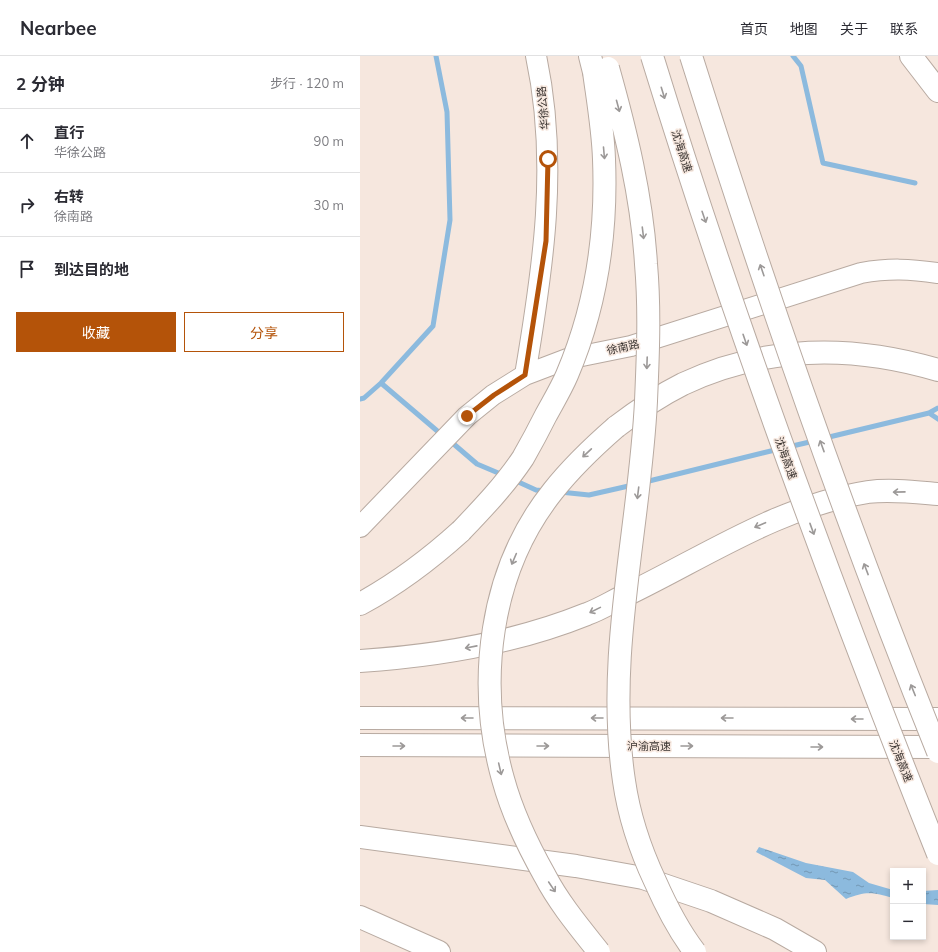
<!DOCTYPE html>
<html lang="zh">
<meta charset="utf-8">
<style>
:root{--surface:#fff;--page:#f2f2f3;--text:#2b2b33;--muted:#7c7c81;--line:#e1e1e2;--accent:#b45309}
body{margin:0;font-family:Mulish,"Noto Sans SC",sans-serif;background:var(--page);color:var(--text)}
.controls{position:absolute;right:12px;bottom:12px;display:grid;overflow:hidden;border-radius:0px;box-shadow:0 2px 6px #0003}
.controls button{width:36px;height:36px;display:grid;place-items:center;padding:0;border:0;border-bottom:1px solid var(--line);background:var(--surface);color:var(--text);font:20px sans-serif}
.stop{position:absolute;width:12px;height:12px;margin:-9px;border:3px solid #b45309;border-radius:50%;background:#fff}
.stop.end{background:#b45309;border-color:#fff;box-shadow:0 1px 4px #0008}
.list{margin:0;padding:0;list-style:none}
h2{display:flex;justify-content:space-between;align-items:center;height:52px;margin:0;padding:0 16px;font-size:17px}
h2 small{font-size:13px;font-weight:400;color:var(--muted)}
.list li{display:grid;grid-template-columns:26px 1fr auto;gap:12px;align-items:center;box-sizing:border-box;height:64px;padding:0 16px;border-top:1px solid var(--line)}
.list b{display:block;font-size:15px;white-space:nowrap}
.list p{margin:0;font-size:13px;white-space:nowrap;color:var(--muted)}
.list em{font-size:13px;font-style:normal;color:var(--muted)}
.actions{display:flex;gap:8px;padding:12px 16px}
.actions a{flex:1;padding:9px 0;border:1px solid var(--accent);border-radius:0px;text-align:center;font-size:14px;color:var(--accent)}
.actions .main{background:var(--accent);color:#fff}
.icon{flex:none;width:22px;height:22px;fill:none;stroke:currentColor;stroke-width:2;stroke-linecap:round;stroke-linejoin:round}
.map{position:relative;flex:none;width:578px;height:896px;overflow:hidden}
header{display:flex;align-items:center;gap:24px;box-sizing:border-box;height:56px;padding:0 20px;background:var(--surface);border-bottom:1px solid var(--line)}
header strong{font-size:19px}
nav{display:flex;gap:22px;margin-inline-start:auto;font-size:14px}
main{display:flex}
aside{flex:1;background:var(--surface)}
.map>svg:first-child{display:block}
.water{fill:url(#water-ripples)}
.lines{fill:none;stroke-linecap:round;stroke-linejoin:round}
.stream{stroke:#8cbade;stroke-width:5}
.tertiary-casing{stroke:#b8aaa1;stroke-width:22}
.motorway-casing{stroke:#b8aaa1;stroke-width:24}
.tertiary{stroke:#fff;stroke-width:20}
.motorway{stroke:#fff;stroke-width:22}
.motorway-bridge-casing{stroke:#b8aaa1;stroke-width:24;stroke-linecap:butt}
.motorway-bridge{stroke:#fff;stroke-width:22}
.oneway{stroke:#9c9998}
.route{stroke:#b45309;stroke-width:5}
.labels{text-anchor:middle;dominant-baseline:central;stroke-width:3;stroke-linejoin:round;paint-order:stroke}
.street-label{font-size:11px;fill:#393330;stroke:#f6e7de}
</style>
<header>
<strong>Nearbee</strong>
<nav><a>首页</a><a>地图</a><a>关于</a><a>联系</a></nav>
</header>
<main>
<aside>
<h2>2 分钟<small>步行 · 120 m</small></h2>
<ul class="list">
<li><svg class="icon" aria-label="ahead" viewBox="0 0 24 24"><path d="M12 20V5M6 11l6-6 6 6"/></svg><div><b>直行</b><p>华徐公路</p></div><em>90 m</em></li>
<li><svg class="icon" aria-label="right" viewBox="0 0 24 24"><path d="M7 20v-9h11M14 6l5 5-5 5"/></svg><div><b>右转</b><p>徐南路</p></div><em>30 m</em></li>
<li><svg class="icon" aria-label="arrive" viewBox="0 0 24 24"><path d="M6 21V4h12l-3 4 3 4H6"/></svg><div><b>到达目的地</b></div></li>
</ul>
<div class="actions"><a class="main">收藏</a><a>分享</a></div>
</aside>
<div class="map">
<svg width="578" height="896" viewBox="0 0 578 896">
<defs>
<pattern id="water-ripples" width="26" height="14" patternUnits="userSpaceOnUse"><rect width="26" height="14" fill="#8cbade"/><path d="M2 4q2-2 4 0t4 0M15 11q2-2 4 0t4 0" fill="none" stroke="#7398b4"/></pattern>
</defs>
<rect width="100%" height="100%" fill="#f6e7de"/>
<!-- water -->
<path class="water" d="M399,791L446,807L493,816L509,827L533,834V842C513,836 505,835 486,843L465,824L446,822L396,796Z
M578,834V849L563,848V835Z"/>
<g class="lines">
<!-- stream -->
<path class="stream" d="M433,0L441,10L463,107L555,127
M21,327L82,379
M0,343L4,342L21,327L73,270L90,164L87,56L76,0
M569,357L578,363
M465,382L569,357L578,352
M89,384L117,408L143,419
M428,391L454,385
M154,424L176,434L186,435
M285,426L419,393
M200,436L229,439L273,429"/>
<!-- tertiary casing -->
<g class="tertiary-casing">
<path id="tertiary" d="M165,319C183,213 199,107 176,0
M0,471L107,360L133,339L165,319L207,303L271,290L501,217C529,212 550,213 578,217"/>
</g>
<!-- motorway casing -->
<g class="motorway-casing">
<path id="motorway" d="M230,0L234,16
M551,0L578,35
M256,371C277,355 299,340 323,328C406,289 491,288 578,314
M0,548C37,528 69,504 101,475
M0,605C78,600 155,587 227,558C241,553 253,545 266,539C345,501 419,450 508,436C530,433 555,436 578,438
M0,662L578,663
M0,689L578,691
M0,781L216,810L283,822L351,845L415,873L455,896
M0,861L79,896"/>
</g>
<!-- tertiary -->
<use href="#tertiary" class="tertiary"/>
<!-- motorway -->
<use href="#motorway" class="motorway"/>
<!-- motorway-bridge casing -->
<g class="motorway-bridge-casing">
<path id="motorway-bridge" d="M292,0C375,270 473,535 578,798
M331,0C405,235 486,468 578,696
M248,12C266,76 282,141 286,208C290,254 288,299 286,345C280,471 245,598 264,725C269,760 280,793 295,825C306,850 318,874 335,896
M101,475C123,452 145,429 163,402C171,388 179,373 186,359C193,346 201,333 207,319C236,251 247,176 244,103C243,74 238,45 234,16
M239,896C220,872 199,847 185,820C168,790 152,756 143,723C116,627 129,515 193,435C212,411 233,391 256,371"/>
</g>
<!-- motorway-bridge -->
<use href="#motorway-bridge" class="motorway-bridge"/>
</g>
<!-- one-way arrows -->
<defs><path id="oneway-shaft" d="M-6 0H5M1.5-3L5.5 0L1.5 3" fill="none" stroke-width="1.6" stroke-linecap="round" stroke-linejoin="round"/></defs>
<g class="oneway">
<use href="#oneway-shaft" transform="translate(303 37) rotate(73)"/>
<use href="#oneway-shaft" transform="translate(258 50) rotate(75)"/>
<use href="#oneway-shaft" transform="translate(244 97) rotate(85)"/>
<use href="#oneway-shaft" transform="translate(344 161) rotate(71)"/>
<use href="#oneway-shaft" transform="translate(283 177) rotate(83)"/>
<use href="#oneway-shaft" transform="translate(402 214) rotate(-109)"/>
<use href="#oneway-shaft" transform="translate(385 284) rotate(71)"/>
<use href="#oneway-shaft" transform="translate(287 307) rotate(92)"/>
<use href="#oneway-shaft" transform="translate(462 390) rotate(-110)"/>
<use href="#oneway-shaft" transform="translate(227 397) rotate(137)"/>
<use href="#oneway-shaft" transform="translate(539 436) rotate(179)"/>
<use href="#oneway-shaft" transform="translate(278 437) rotate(97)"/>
<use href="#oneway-shaft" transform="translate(400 469) rotate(157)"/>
<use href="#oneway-shaft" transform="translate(452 473) rotate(70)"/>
<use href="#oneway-shaft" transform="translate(154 503) rotate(113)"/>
<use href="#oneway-shaft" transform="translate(506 513) rotate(-111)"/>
<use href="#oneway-shaft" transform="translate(235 554) rotate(154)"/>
<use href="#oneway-shaft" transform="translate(111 591) rotate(169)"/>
<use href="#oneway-shaft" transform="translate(553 634) rotate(-112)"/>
<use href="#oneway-shaft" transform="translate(107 662) rotate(-180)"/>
<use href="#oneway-shaft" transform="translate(237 662) rotate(-180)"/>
<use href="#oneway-shaft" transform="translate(367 662) rotate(-180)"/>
<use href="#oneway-shaft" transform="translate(497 663) rotate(-180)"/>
<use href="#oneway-shaft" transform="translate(39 690)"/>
<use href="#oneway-shaft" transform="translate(183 690)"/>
<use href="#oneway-shaft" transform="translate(327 690)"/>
<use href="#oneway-shaft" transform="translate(457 691)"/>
<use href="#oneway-shaft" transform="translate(140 713) rotate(77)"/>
<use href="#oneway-shaft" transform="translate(192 831) rotate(56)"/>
</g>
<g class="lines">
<!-- route -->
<path class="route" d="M107,360L134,339L165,319L186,185L188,103"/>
</g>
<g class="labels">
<!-- street labels -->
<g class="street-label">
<text transform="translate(183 52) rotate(-95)">华徐公路</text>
<text transform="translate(322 95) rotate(72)">沈海高速</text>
<text transform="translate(263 291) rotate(-13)">徐南路</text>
<text transform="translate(426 402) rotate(70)">沈海高速</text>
<text x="289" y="690">沪渝高速</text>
<text transform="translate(541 705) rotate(68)">沈海高速</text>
</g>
</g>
</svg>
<div class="controls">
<button>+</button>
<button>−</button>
</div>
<div class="stop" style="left:188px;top:103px"></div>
<div class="stop end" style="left:107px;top:360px"></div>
</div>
</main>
